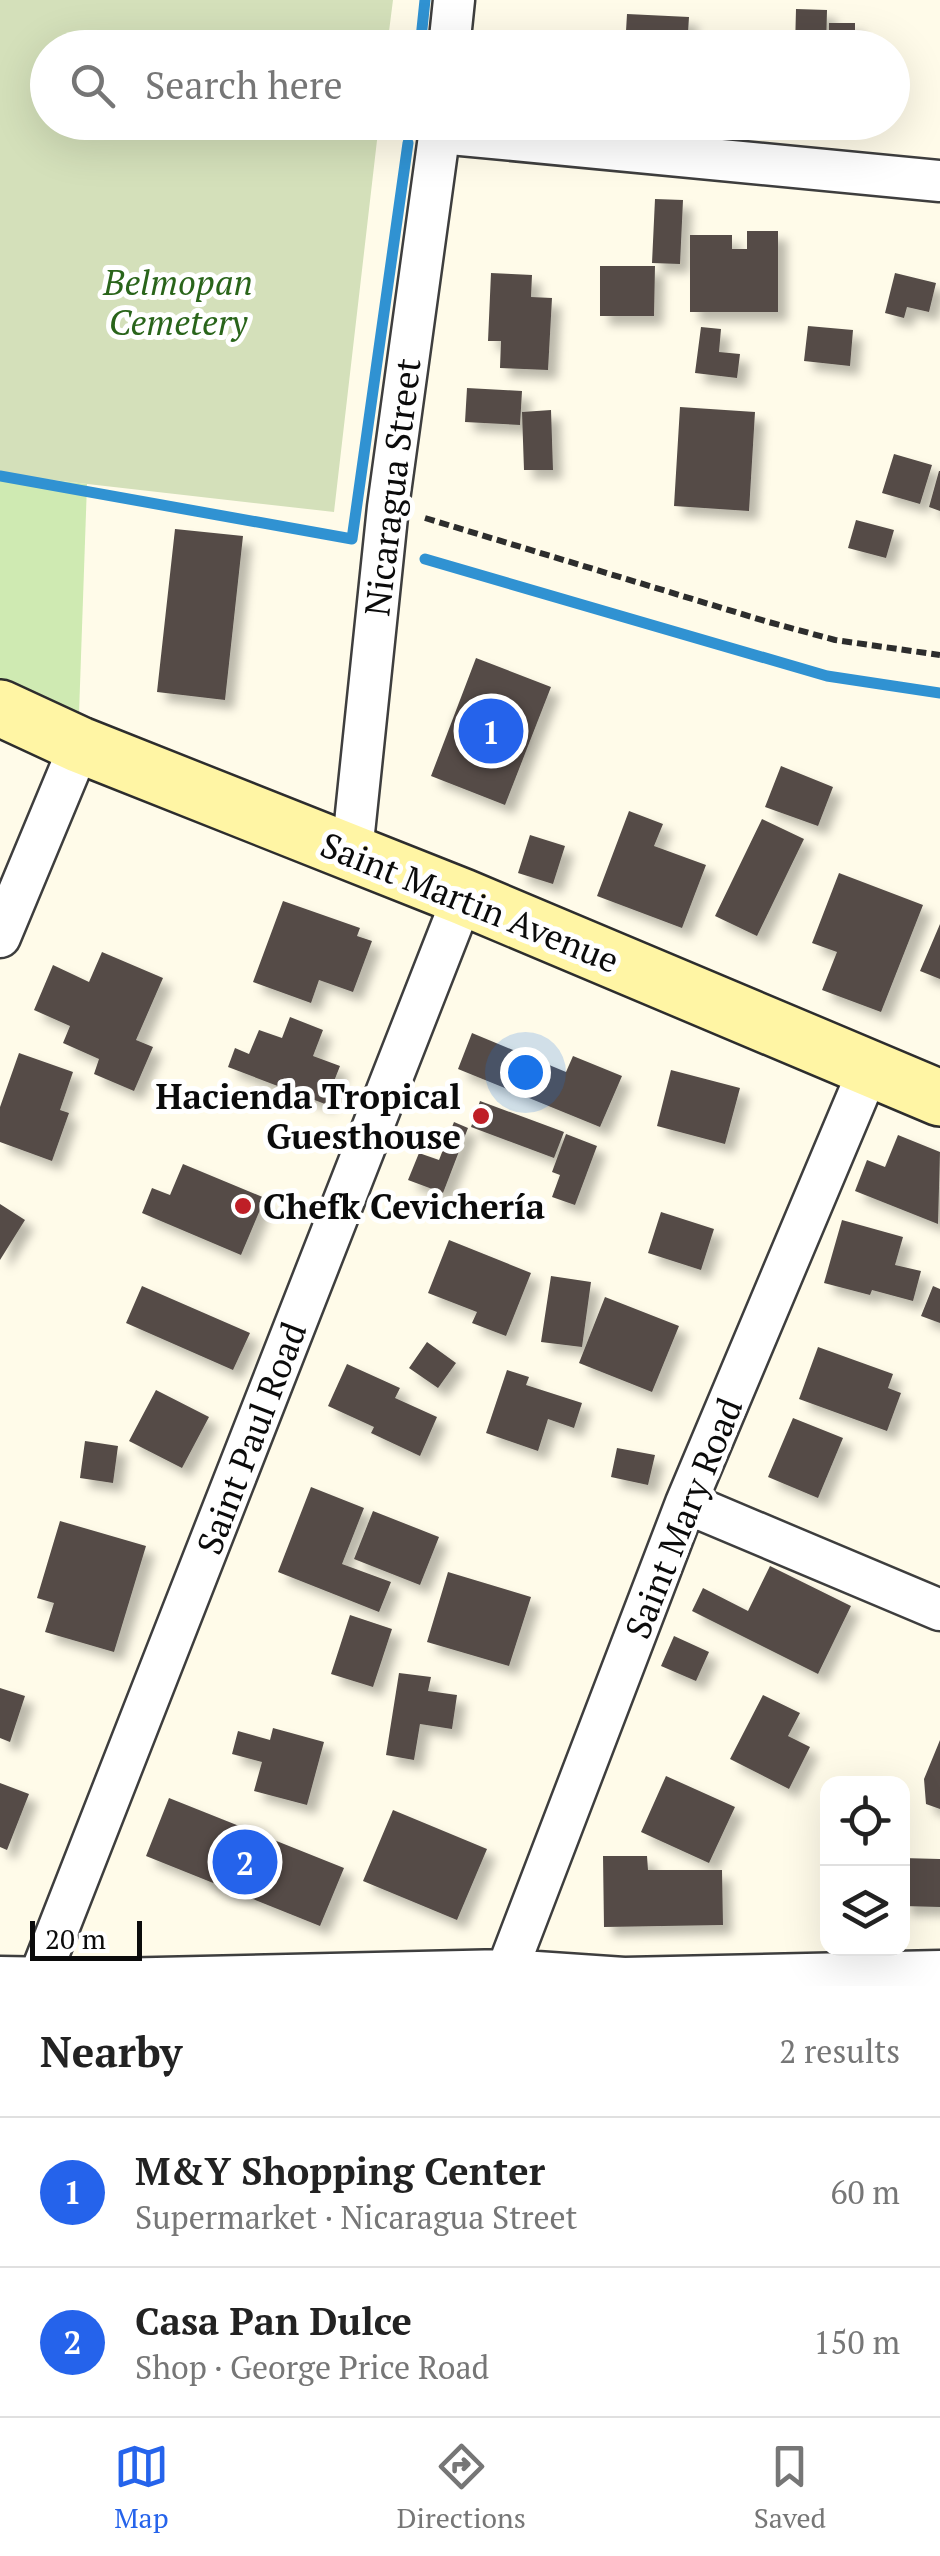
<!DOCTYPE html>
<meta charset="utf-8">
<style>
:root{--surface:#fff;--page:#f2f2f2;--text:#222;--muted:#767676;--line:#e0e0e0;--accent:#2563eb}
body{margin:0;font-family:"PT Serif",serif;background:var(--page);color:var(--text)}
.controls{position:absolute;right:30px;bottom:30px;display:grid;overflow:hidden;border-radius:20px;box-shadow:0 10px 40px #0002}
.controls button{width:90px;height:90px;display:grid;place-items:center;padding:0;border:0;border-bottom:2px solid var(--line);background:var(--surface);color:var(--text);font:50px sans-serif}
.scale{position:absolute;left:30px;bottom:25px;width:112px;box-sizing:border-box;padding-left:10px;border:5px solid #0b0b0b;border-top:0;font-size:28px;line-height:35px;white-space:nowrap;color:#0b0b0b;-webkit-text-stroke:8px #fff;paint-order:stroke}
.you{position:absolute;left:525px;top:1072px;width:35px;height:35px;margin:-25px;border:8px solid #fff;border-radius:50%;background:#1a73e8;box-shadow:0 0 0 15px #1a73e833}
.badge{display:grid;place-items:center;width:65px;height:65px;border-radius:50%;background:var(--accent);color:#fff;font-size:32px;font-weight:700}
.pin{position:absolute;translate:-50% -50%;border:5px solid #fff;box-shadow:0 2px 10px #0006}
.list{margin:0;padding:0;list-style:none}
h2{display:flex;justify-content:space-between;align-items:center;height:130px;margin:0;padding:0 40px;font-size:42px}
h2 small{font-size:32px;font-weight:400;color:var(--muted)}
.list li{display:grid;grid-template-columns:65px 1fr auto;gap:30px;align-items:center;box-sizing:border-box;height:150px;padding:0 40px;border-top:2px solid var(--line)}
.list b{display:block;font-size:38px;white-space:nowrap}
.list p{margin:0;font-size:32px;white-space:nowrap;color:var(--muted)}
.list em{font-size:32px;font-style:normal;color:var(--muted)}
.icon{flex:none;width:55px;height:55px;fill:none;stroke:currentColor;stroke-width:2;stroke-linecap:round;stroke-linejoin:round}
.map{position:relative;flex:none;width:940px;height:1986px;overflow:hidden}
.search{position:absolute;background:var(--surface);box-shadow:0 10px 40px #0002;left:30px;right:30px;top:30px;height:110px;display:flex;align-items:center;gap:25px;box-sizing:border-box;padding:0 35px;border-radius:55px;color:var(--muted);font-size:38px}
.sheet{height:430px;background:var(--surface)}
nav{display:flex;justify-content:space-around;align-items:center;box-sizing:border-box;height:140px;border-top:2px solid var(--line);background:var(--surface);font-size:28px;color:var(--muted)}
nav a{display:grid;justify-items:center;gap:5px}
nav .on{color:var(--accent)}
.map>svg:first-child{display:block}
.green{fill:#cfeab2}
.cemetery{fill:#d4e0ba}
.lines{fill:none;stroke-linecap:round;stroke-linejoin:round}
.stream{stroke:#3092d2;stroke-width:11}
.building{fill:#544c47;filter:url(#shadow)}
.street-casing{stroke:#3e3e3e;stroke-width:45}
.secondary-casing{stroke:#2d2d2d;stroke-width:60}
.path{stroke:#2d2d2d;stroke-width:6;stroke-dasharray:10 5;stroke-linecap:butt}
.street{stroke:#fff;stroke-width:40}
.secondary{stroke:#fff5a4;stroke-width:55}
.poi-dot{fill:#bf1f27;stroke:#fff;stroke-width:4}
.labels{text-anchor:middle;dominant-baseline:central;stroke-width:10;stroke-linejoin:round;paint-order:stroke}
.park-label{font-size:35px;font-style:italic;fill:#29641a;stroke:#fff}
.street-label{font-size:35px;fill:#0b0b0b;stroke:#fff}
.poi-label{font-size:35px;font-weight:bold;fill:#0b0b0b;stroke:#fff;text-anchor:end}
</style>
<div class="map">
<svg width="940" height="1986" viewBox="0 0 940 1986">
<defs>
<filter id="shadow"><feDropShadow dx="9" dy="9" stdDeviation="5" flood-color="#0004"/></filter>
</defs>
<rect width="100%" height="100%" fill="#fffbe9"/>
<!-- green -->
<path class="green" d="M0,474L87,484L79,714L0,684Z"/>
<!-- cemetery -->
<path class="cemetery" d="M0,0H393L387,47L48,48V122L379,123L334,512L0,474Z"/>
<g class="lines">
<!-- stream -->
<path class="stream" d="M420,48L425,0
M0,476L352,539L408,143
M425,559L827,676L940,693"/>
</g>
<!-- building -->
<path class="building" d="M796,9L827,10L826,48H795Z
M627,14L689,17L687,48H625Z
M829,23H855V48H829Z
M655,199L683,200L680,264L652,263Z
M747,231H778V312H690V235H732V249H747Z
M600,266H655L654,316H600Z
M491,273L532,275L531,297L552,298L548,370L500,368L501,341H488Z
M895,273L936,283L929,312L907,307L904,318L885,313Z
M808,326L853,330L850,366L804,361Z
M701,327L721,329L719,352L740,354L737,378L695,373Z
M467,388L522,391L520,425L465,422Z
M680,407L755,412L749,511L674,506Z
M551,410L553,470H524L522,412Z
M894,454L932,465L920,504L882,493Z
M939,471H940V511L929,507Z
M856,520L894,530L886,558L848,548Z
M175,529L243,536L225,700L157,692Z
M476,658L551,687L505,805L431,776Z
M781,766L833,787L818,826L765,807Z
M629,811L663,824L654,846L706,865L682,928L597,896Z
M762,819L804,839L757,936L715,916Z
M530,835L565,846L553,884L518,873Z
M839,873L923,905L881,1012L822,990L837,952L812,943Z
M283,901L360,928L357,936L372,941L353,992L319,980L311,1003L253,982Z
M940,924V979L920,971Z
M102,952L163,978L136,1040L153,1047L134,1091L94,1074L99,1059L63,1043L70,1026L34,1010L53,965L89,982Z
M290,1017L323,1030L313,1056L340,1066L325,1104L228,1067L235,1048L249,1054L259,1030L282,1038Z
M472,1033L566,1072L573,1056L622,1076L600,1127L458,1069Z
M19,1053L73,1072L60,1110L69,1113L52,1161L0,1142V1107Z
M671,1070L740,1088L725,1144L657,1126Z
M480,1101L564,1132L554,1158L471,1127Z
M454,1122L468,1128L443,1193L408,1180L419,1153L439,1160Z
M566,1134L597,1146L575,1205L552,1197L560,1175L552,1172Z
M898,1135L940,1152L938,1224L855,1191L867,1160L885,1167Z
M183,1164L265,1198L241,1255L142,1213L152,1188L170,1195Z
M0,1204L25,1220L0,1260Z
M661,1212L714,1229L701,1270L648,1253Z
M842,1220L903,1237L895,1265L921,1271L913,1301L872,1290L870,1295L824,1283Z
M449,1240L531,1273L506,1336L472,1323L477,1312L428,1293Z
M551,1276L591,1282L582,1347L541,1342Z
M142,1286L250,1333L233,1370L126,1323Z
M933,1286L940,1289V1323L921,1316Z
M605,1297L679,1326L652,1392L579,1363Z
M427,1342L456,1363L438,1388L409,1368Z
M818,1347L893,1374L888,1388L901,1393L887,1431L799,1399Z
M347,1364L400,1388L395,1398L437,1417L420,1456L371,1433L374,1427L328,1406Z
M507,1370L529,1377L526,1385L582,1403L574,1428L548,1419L538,1451L486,1433Z
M156,1390L209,1417L182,1468L129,1441Z
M793,1418L843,1438L818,1498L768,1477Z
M85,1441L118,1446L113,1483L80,1478Z
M617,1448L655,1455L648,1485L611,1477Z
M311,1487L364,1508L342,1564L391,1582L379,1612L278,1572Z
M373,1511L439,1537L420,1585L354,1559Z
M60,1521L146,1546L114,1652L45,1632L54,1603L37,1598Z
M770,1566L851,1606L818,1674L692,1611L703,1588L748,1611Z
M448,1572L531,1597L509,1666L427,1642Z
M350,1615L392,1629L373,1687L331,1674Z
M674,1636L709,1652L696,1681L661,1666Z
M399,1673L431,1677L428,1691L457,1695L452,1729L420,1724L414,1760L386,1755Z
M0,1688L25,1696L10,1742L0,1738Z
M763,1695L800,1713L788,1736L810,1747L789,1789L730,1759Z
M273,1728L324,1742L307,1805L254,1791L262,1762L232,1754L238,1731L270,1740Z
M940,1740V1809L926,1804L924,1779Z
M666,1776L735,1807L709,1863L641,1832Z
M0,1783L29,1794L7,1850L0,1847Z
M169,1798L344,1868L320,1926L146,1856Z
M393,1810L487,1849L457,1920L363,1881Z
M603,1856H647L648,1870H722L723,1925L604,1927Z
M902,1858L940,1859V1907L902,1906Z"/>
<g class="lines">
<!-- street casing -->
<g class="street-casing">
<path id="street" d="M449,48L454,0
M440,133L940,181
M352,852L388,507L441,122
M0,937L80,745
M686,1503L940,1610
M507,1970L686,1503L869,1069
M0,1977L113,1979L507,1970L624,1978L940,1971
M39,1978L463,897"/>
</g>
<!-- secondary casing -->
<g class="secondary-casing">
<path id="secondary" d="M0,708L80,745L463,897L940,1098"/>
</g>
<!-- path -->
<path class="path" d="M425,518L765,621L835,640L940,655"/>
<!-- street -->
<use href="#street" class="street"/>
<!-- secondary -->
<use href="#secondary" class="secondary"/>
</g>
<!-- markers -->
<g class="poi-dot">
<circle cx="481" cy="1116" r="10"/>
<circle cx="243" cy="1206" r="10"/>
</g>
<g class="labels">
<!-- park labels -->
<g class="park-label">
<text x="178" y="282">Belmopan<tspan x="178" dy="40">Cemetery</tspan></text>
</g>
<!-- street labels -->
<g class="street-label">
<text transform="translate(392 487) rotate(-83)">Nicaragua Street</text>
<text transform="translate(470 902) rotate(22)">Saint Martin Avenue</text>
<text transform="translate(251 1438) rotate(-69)">Saint Paul Road</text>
<text transform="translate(683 1518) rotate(-68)">Saint Mary Road</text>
</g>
<!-- poi labels -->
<g class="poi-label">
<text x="461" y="1096">Hacienda Tropical<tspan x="461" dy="40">Guesthouse</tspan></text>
<text x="263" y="1206" text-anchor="start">Chefk Cevichería</text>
</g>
</g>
</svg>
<div class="controls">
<button><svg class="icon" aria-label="locate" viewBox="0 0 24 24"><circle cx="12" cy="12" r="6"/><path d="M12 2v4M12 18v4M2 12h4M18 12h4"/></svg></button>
<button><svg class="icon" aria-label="layers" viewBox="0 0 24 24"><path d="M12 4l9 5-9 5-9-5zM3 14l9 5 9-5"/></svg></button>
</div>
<div class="scale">20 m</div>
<div class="you"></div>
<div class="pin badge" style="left:491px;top:731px">1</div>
<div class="pin badge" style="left:245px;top:1862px">2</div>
<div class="search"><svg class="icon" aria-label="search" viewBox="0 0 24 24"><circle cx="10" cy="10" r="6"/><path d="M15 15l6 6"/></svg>Search here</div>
</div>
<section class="sheet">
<h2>Nearby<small>2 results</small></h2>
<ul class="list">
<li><span class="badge">1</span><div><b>M&amp;Y Shopping Center</b><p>Supermarket · Nicaragua Street</p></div><em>60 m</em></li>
<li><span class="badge">2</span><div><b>Casa Pan Dulce</b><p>Shop · George Price Road</p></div><em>150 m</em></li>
</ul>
</section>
<nav>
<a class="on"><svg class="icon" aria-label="map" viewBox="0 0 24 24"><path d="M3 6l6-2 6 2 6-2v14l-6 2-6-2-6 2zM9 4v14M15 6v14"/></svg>Map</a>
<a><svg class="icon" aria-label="directions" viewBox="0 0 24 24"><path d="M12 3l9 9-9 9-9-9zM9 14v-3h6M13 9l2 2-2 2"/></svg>Directions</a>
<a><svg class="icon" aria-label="saved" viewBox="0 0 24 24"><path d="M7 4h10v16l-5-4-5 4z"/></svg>Saved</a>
</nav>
